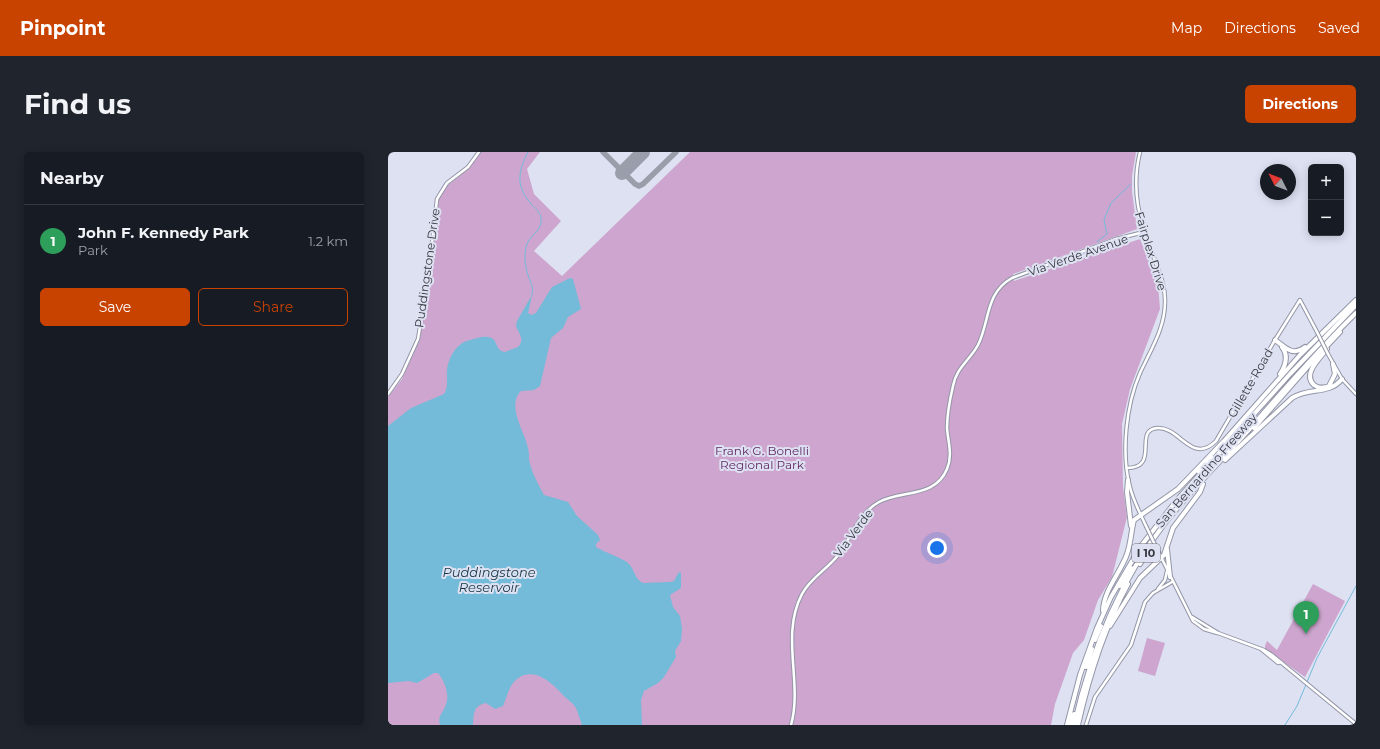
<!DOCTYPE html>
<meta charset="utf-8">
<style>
:root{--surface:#171b24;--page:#20242c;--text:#f1f3f6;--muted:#9ea1a6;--line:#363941;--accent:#c84200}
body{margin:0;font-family:Montserrat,sans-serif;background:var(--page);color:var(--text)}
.controls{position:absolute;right:12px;top:12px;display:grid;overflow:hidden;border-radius:6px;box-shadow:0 2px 10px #0003}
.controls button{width:36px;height:36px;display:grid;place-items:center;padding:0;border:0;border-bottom:1px solid var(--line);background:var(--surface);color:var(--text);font:20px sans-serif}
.compass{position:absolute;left:872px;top:12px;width:36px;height:36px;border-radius:50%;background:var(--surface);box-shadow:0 2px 10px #0003;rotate:312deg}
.you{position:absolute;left:549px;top:396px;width:14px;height:14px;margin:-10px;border:3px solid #fff;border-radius:50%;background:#1a73e8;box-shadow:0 0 0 6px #1a73e833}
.badge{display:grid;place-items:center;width:26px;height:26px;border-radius:50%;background:var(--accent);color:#fff;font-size:13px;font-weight:700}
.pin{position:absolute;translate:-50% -33px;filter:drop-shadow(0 1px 2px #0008)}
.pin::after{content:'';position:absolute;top:21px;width:14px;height:12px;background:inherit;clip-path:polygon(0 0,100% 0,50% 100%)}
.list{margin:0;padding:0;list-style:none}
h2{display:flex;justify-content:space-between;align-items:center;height:52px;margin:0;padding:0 16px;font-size:17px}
h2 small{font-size:13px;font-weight:400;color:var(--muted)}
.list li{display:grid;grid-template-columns:26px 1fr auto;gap:12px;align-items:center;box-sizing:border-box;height:72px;padding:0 16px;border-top:1px solid var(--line)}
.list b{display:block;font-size:15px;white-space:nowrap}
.list p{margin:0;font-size:13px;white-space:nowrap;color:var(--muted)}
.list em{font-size:13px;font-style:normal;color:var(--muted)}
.actions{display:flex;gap:8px;padding:12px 16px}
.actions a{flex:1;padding:9px 0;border:1px solid var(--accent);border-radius:6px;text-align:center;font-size:14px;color:var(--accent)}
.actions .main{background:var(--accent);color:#fff}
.map{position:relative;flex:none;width:968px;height:573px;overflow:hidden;border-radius:6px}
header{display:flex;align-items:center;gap:24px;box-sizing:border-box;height:56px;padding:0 20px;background:var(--accent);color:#fff}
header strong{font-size:19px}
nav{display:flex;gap:22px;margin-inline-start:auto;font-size:14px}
.intro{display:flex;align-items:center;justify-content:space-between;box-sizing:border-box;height:96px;padding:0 24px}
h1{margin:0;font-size:28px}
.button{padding:10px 18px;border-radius:6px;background:var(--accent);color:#fff;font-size:14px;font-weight:700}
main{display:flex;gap:24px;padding:0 24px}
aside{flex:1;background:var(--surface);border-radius:6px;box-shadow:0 2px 10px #0003}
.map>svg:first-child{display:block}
.green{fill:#cda5ce}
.water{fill:#73bbd9}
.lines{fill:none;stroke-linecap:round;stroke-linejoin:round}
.stream{stroke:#73bbd9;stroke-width:1}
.taxiway{stroke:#9a9eaa;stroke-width:5.5}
.runway{stroke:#9a9eaa;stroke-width:14}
.secondary-casing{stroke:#9396a7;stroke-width:4.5}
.highway-casing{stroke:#9396a7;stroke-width:6}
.secondary{stroke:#fff;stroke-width:2.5}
.highway{stroke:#fff;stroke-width:4}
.secondary-bridge-casing{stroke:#9396a7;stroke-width:4.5;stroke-linecap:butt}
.secondary-bridge{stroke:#fff;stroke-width:2.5}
.labels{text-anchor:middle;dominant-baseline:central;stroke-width:4;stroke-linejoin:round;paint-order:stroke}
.shield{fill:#dde1f2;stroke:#6a6b75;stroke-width:1}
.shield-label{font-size:11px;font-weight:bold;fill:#383940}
.street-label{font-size:12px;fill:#383940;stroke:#dde1f2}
.park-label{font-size:12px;fill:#612964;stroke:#dde1f2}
.water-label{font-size:13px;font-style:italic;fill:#133542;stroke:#dde1f2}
</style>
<header>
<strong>Pinpoint</strong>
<nav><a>Map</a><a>Directions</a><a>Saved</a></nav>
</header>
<div class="intro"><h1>Find us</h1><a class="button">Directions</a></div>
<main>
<aside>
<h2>Nearby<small></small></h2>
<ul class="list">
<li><span class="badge" style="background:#2e9e5b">1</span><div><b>John F. Kennedy Park</b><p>Park</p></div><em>1.2 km</em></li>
</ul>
<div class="actions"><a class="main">Save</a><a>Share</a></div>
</aside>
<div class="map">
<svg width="968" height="573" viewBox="0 0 968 573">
<rect width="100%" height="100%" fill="#dde1f2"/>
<!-- green -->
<path class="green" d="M93,0H152L139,17L146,42L173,69L146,99L174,124L302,0H748L744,24V40L749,77L625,122L626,129L752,87L770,132L772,157L742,237L734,272L735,335L739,365L724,425L710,448L696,488L685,501L667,552L663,573H0V245L14,227L31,189L51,46L60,33L79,18Z
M925,432L957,449L917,525L877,497V494L879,489L889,498Z
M759,486L777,491L767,524L750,519Z"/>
<!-- water -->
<path class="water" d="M182,126L185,127L193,157L180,165L175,176L163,186L152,234L146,238L133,239C118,254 137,280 140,296C141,300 141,304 141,308C144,321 150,332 156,343L180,350L189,364L210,383L212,388L208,392V395C214,399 236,407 240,411C247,417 246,427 255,431L282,430L286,429L291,420L293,421V436L282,443L285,455L292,464L294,477L293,489L287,499L288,505L276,525L270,531L256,539L253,548L254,573H194C192,567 190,561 188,556C185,551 180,548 177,545C166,533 147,513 129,527C121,533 119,545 115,554L107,557L98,551C85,554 86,561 85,573H52C49,564 56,560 58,552C62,542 56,528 50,521H46L29,531L21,529L0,531V274L23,256L56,242C61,234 58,227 59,218C61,205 68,191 82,188C89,186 101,182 106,188C109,192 109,196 113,199L117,200L130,195C137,187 131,182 128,174L129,169L144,143L140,161L143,163L148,161L164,135Z"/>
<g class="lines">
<!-- stream -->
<path class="stream" d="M140,0C129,21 128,35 144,53C149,58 154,62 153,69C153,80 140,84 138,95C136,104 137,114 140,123C142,130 146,134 144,143
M709,90L719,82L716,68L723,51L743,32
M897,573L909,554L929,506L968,434"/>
<!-- taxiway -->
<path class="taxiway" d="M215,0L247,32L251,34L255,32L288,0"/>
<!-- runway -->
<path class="runway" d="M234,21L255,0"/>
<!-- secondary casing -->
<g class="secondary-casing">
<path id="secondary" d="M752,0C743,37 751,69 765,103C770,118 777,132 777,147C778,175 763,197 752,221C738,253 733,301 742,335C745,348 752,361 758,374
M940,202L954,227L968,242
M0,242L14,222L30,187L40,127L49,47L59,31L80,15L91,0
M739,316C773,316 744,277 770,276C792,275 804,313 828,289L887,188L912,148L929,180
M768,395L805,469L816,477L829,481
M770,437L777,428L779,419
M804,465L830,481L876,498L884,503L968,572
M873,497L890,511L893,510
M403,573C415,530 392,484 414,442C423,425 440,417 451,402C464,384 471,361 491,350C514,338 547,346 559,317C565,303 560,290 559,276C559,263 562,247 565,234C568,216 582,208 590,193C602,169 597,141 624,126L728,87L756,80
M698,573L707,545L743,493L757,450L765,441L784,430"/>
</g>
<!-- highway casing -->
<g class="highway-casing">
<path id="highway" d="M887,188C897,195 904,205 917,195
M939,197C932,206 914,222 926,233C931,237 936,236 942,234
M892,222C898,213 901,204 894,195
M941,234L947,222L945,212
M866,276L923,211L952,180
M837,308L904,246C921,235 941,243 954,227
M811,320L823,305
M740,328L739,340L743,374
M779,397L782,425
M752,412L760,399
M732,434L743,416
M715,459C715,439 733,420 739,402C743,391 743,379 746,368L790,337L836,289L912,203L968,148
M722,474L752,426L776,403L785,376L812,340L815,332
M707,488L713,474
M698,515L704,497
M679,573L692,523L709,476L723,445L753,394L789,348L902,222L968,153
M683,573L686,562
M686,573C703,499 730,431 777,371C802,339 831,311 858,281C894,240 929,199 968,161
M690,573C701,524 716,476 740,432"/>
</g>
<!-- secondary -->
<use href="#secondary" class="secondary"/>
<!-- highway -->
<use href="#highway" class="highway"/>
<!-- secondary-bridge casing -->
<g class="secondary-bridge-casing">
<path id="secondary-bridge" d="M929,180L940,202
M758,374L768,395"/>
</g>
<!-- secondary-bridge -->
<use href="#secondary-bridge" class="secondary-bridge"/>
</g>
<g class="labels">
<!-- shield labels -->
<rect class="shield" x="744" y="392" width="28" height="18" rx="3"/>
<g class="shield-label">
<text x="758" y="401">I 10</text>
</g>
<!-- street labels -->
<g class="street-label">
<text transform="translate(763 99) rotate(73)">Fairplex Drive</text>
<text transform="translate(690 103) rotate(-19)">Via Verde Avenue</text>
<text transform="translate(39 116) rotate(-82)">Puddingstone Drive</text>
<text transform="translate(862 231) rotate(-60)">Gillette Road</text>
<text transform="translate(818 318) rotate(-49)">San Bernardino Freeway</text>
<text transform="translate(465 381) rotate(-53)">Via Verde</text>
</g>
<!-- park labels -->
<g class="park-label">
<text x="374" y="298">Frank G. Bonelli<tspan x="374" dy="14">Regional Park</tspan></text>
</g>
<!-- water labels -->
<g class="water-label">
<text x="101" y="420">Puddingstone<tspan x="101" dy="15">Reservoir</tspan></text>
</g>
</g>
</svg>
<div class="controls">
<button>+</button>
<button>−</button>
</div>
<svg class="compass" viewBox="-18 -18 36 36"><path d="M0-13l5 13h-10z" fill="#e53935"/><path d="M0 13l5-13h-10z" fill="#9ea1a6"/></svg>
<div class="you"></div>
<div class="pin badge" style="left:918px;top:482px;background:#2e9e5b">1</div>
</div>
</main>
